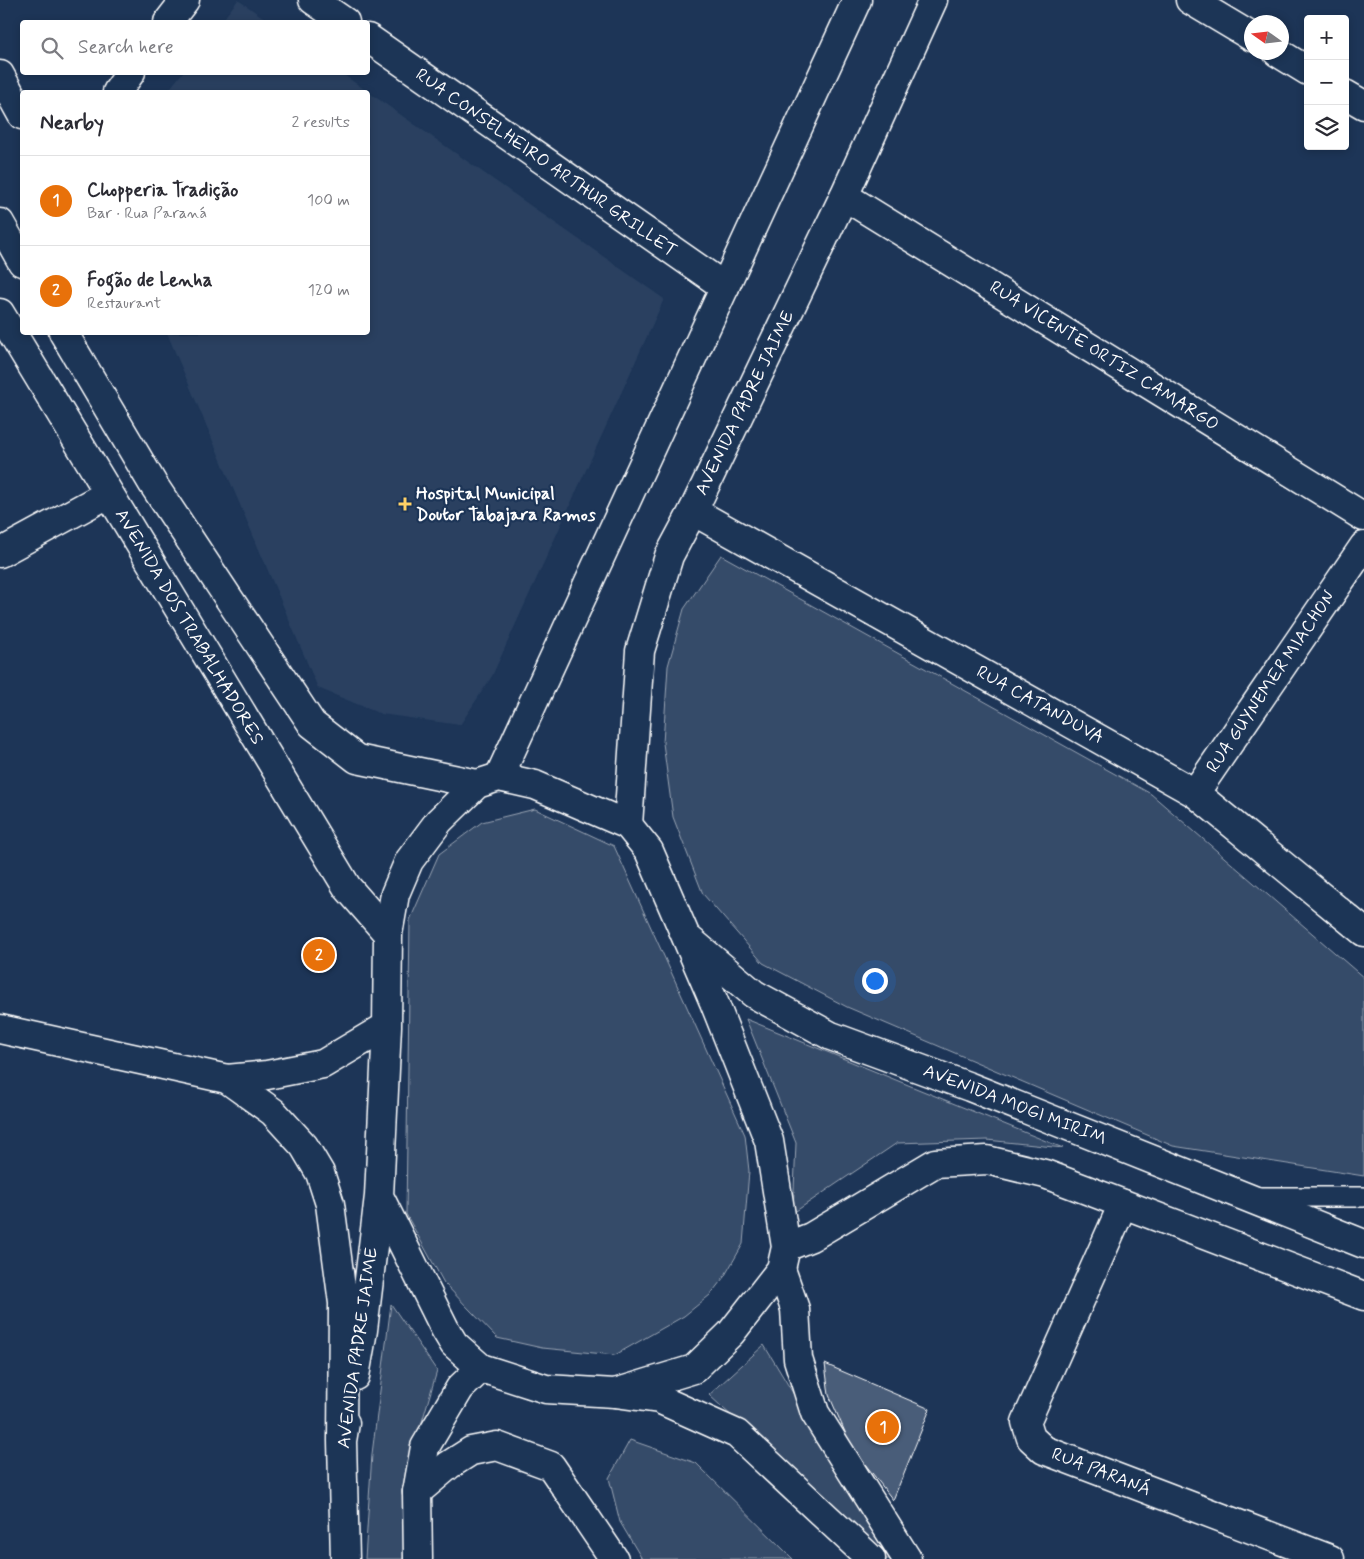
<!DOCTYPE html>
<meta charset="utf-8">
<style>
:root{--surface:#fff;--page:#f2f2f3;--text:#2b2b33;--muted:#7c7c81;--line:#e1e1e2;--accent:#7c3aed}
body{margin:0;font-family:Mynerve,sans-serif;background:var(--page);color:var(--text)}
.controls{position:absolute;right:15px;top:15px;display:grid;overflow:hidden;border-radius:5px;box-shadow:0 2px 8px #0003}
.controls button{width:45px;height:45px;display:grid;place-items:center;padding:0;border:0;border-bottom:1px solid var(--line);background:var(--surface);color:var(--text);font:25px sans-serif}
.compass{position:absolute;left:1244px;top:15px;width:45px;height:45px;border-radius:50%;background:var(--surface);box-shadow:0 2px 8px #0003;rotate:284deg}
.you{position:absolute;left:874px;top:980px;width:18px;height:18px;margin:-12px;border:4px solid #fff;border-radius:50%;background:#1a73e8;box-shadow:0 0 0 8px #1a73e833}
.badge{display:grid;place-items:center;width:32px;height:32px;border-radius:50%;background:var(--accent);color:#fff;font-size:16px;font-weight:700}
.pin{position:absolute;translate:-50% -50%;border:2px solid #fff;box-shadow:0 1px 5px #0006}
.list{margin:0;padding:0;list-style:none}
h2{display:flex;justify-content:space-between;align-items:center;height:65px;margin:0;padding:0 20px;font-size:21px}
h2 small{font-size:16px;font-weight:400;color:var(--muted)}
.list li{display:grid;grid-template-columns:32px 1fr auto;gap:15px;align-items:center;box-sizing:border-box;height:90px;padding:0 20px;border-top:1px solid var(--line)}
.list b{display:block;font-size:19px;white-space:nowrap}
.list p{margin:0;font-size:16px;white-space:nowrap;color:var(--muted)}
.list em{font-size:16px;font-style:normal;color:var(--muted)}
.icon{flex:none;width:28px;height:28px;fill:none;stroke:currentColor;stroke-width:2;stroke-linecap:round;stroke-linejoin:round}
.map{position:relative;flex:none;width:1364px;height:1559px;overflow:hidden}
.search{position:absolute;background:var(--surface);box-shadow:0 2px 8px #0003;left:20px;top:20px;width:350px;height:55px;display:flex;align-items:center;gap:12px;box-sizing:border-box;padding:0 18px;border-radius:5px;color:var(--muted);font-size:19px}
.panel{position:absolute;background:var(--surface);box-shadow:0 2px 8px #0003;left:20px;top:90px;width:350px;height:245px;border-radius:5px}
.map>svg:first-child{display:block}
.built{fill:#2a4161}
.green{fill:#364b69;stroke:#9aa5b4}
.building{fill:#4a5d79;stroke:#fff}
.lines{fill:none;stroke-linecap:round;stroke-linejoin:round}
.service-casing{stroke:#fff;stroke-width:22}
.minor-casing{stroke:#fff;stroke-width:31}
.tertiary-casing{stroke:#fff;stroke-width:31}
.secondary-casing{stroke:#fff;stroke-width:31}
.primary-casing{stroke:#fff;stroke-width:31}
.service{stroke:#1d3557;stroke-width:19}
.minor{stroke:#1d3557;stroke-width:28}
.tertiary{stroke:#1d3557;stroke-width:28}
.secondary{stroke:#1d3557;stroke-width:28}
.primary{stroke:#1d3557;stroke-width:28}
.poi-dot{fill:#ffd166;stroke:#1d3557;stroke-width:2}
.labels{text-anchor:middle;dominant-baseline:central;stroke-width:4.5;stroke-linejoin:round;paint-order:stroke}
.street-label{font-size:18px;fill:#fff;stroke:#1d3557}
.poi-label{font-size:18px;font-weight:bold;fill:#fff;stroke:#1d3557;text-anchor:start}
</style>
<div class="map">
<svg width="1364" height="1559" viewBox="0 0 1364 1559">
<rect width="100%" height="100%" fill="#1d3557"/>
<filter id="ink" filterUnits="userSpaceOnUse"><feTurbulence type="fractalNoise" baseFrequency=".02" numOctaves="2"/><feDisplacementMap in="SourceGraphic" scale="10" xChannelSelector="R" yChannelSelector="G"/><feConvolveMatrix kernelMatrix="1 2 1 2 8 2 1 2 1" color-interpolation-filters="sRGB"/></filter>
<g filter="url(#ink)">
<!-- built -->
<path class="built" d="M238,0L270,22H221Z
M183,72L341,73L664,299L492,676L460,725L381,714L318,688L167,333L368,332V92H167Z"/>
<!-- green -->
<path class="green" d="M721,555L1151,794L1364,978V1176L1173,1146L847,1007L763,963L703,894L673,817L663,743L668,666L684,609Z
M535,809L614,846L745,1135L749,1171L743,1244L724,1277L710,1295L684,1316L615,1355L542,1348L497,1338L444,1283L406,1214L410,920L439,854L482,822Z
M746,1019L1063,1148L987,1140L897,1143L793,1213L796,1143Z
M391,1304L437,1371L408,1469L409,1559H365L372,1454Z
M764,1345L893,1559H886L709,1395Z
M630,1440L696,1463L793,1559H642L620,1522L609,1478Z"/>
<!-- building -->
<path class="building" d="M825,1364L930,1409L893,1500L851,1446L829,1395Z"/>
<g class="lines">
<!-- service casing -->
<g class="service-casing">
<path id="service" d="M1258,1197H1364"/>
</g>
<!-- minor casing -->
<g class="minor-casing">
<path id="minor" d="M313,0L345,22
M1190,0L1252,37
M168,22L185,0
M368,38L725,287
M1277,52L1308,71
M0,75L22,115
M117,92L131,72
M1345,94L1364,105
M844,196L1364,517
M693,511L1195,793L1364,932
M0,553L108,494
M1195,793L1364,546
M1123,1204L1026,1422L1031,1438L1044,1450L1330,1559
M417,1492L449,1465L471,1451L497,1446L551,1466L614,1559"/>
</g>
<!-- tertiary casing -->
<g class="tertiary-casing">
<path id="tertiary" d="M781,1269L795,1309L798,1359L815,1413L907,1559
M615,1393L659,1399L737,1434L871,1559"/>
</g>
<!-- secondary casing -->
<g class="secondary-casing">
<path id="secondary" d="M499,777L857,0
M628,825L640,651L669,556L693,511L844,196L933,0"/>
</g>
<!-- primary casing -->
<g class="primary-casing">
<path id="primary" d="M0,223L22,262
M0,313L347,887L388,934
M63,332L153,484L312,724L357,759L477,784
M499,777L535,785L628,825L649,851L714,1002L769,1141L786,1247L781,1269L731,1333L694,1369L615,1393L546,1389L481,1368L454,1344L445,1329L379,1196L387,1026L388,934L395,894L409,861L439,821L477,784Z
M690,940L754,994L831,1036L970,1087L1364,1244
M0,1029L227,1079L267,1075L323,1064L387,1026
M227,1079L273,1112L304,1146L320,1173L330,1204L343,1303L342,1441
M786,1247L811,1237L935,1163L987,1160L1045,1174L1364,1296
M355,1376L363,1330L379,1196
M345,1559L342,1441L345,1423
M418,1559L417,1492L425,1447L460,1388L481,1368"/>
</g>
<!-- service -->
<use href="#service" class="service"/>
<!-- minor -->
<use href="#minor" class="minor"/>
<!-- tertiary -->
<use href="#tertiary" class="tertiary"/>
<!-- secondary -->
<use href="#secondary" class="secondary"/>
<!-- primary -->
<use href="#primary" class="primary"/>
</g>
</g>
<!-- markers -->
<path class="poi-dot" d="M402.5 496.5h5v5h5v5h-5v5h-5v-5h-5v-5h5z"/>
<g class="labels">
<!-- street labels -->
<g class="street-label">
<text transform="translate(546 163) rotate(35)">RUA CONSELHEIRO ARTHUR GRILLET</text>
<text transform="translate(1104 356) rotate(32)">RUA VICENTE ORTIZ CAMARGO</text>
<text transform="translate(745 403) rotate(-64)">AVENIDA PADRE JAIME</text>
<text transform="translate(189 627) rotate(59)">AVENIDA DOS TRABALHADORES</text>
<text transform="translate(1271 682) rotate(-56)">RUA GUYNEMER MIACHON</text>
<text transform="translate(1040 705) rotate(29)">RUA CATANDUVA</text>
<text transform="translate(1015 1105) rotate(21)">AVENIDA MOGI MIRIM</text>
<text transform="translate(358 1348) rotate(-82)">AVENIDA PADRE JAIME</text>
<text transform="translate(1101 1472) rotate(21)">RUA PARANÁ</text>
</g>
<!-- poi labels -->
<g class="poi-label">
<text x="416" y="494">Hospital Municipal<tspan x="416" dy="21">Doutor Tabajara Ramos</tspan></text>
</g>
</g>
</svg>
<div class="controls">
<button>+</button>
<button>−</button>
<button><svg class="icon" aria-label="layers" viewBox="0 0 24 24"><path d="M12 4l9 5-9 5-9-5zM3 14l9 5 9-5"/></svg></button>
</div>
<svg class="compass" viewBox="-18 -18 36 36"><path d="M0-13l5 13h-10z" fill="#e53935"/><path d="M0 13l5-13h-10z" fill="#7c7c81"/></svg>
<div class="you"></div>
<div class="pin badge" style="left:883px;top:1427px;background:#e8710a">1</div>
<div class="pin badge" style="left:319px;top:955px;background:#e8710a">2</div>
<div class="search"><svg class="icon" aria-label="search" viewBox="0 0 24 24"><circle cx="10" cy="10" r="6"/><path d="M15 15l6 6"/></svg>Search here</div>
<section class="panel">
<h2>Nearby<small>2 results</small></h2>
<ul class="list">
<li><span class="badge" style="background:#e8710a">1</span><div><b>Chopperia Tradição</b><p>Bar · Rua Paraná</p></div><em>100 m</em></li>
<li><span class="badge" style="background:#e8710a">2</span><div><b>Fogão de Lenha</b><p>Restaurant</p></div><em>120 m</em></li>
</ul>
</section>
</div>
